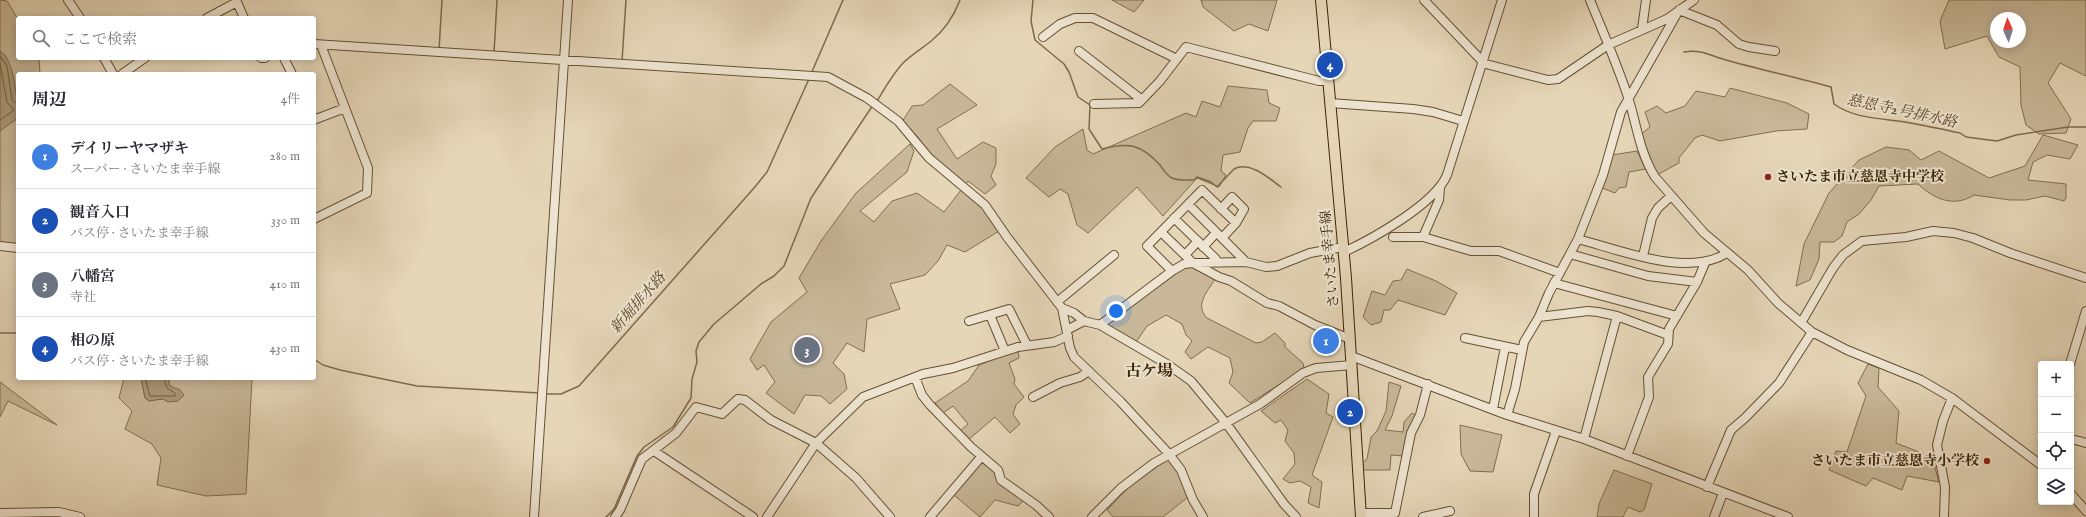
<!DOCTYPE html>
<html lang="ja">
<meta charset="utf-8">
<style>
:root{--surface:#fff;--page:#f7f7f7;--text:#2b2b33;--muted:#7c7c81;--line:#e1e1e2;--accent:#2563eb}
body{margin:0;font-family:"IM FELL English","Noto Serif JP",serif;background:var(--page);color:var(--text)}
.controls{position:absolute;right:12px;bottom:12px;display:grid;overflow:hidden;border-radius:4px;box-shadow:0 2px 10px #0003}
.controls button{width:36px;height:36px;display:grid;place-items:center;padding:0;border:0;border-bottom:1px solid var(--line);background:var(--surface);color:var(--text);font:20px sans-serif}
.compass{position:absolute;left:1990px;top:12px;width:36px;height:36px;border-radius:50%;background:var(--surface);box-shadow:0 2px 10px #0003;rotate:357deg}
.you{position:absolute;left:1116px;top:311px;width:14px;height:14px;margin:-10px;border:3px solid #fff;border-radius:50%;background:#1a73e8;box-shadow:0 0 0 6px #1a73e833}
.badge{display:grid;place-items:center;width:26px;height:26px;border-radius:50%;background:var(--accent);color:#fff;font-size:13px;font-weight:700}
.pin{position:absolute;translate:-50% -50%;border:2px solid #fff;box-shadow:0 1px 4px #0006}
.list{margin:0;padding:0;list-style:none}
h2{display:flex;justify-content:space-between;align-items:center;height:52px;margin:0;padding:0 16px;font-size:17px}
h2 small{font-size:13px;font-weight:400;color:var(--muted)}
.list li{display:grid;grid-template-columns:26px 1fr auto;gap:12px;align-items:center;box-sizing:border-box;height:64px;padding:0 16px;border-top:1px solid var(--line)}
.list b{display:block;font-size:15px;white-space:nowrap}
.list p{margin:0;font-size:13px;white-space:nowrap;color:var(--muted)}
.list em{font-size:13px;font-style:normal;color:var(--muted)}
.icon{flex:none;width:22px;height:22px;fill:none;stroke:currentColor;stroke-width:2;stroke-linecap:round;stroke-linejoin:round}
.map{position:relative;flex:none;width:2086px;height:517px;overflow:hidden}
.search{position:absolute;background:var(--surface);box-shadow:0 2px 10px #0003;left:16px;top:16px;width:300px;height:44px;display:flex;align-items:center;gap:10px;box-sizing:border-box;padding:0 14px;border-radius:4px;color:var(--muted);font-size:15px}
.panel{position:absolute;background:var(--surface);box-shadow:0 2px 10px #0003;left:16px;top:72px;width:300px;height:308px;border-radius:4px}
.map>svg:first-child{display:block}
.green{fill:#c8b899;stroke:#816e4d;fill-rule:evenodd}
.water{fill:#ab997a;stroke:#7e6a4a}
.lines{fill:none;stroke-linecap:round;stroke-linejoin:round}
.shore{stroke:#725e3e;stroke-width:1}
.stream{stroke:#7e6a4a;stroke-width:1.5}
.minor-casing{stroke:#65502f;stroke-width:10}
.major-casing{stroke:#3a2401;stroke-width:12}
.minor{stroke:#eee4d1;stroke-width:8}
.major{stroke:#e5d6b8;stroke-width:10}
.poi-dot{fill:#8f2418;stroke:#eee4d1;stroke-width:1.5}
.labels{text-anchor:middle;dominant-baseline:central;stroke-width:4;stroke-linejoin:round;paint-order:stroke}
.poi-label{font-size:14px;font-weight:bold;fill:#3a2401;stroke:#eee4d1;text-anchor:start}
.street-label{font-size:14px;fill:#3a2401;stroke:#eee4d1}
.water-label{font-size:15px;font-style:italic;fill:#5c4725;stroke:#eee4d1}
.quarter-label{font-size:16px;font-weight:bold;fill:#3a2401;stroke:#eee4d1}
</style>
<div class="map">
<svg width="2086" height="517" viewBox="0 0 2086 517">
<rect width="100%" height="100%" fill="#e5d6b8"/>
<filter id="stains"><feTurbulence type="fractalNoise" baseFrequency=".005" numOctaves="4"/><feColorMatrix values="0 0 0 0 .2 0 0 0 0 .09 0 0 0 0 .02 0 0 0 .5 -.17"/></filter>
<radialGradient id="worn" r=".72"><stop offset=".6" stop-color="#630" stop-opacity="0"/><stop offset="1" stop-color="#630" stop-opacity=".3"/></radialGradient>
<!-- green -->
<path class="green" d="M0,0L7,1L18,19V58H39L40,74H18V246L0,245Z
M1112,0H1144L1134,12Z
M1201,0H1277L1268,31L1249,24L1234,31L1203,7Z
M1949,0H2086V76L2060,63L2048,83L2071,119L2066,133L2039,134L2026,125L2021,105L2020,67L1999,57L1987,36L1945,49L1940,21ZM1996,18H2020V42H1996Z
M950,84L977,105L937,129L957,159L983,142L996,148V164L991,176L996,185L985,194L968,181L965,185L930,156L918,137L902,122L912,106L923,105Z
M1228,86L1267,90L1269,103L1280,108L1276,121H1253L1248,128L1240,152L1223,155L1221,171L1226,175L1219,187L1197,178L1163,216L1137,187L1088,233L1077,225L1068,194L1060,189L1049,197L1026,178L1055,147L1083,129L1087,150L1093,154L1186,113L1196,117L1202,101L1220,107Z
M1730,88L1787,103L1809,114L1807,129L1776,131L1720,141L1702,135L1695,138L1679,158V163L1657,175L1641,134L1650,127L1645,112L1657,106L1666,113L1685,106L1696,91L1725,97Z
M2043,135L2078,145L2070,159L2047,155L2033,162L2028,180L2066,184V198L2064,201L2045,196L2026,200H2010L1974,195C1954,208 1934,199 1918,184L1879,186L1871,200L1859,214L1847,222L1842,236L1834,242H1820L1819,259L1810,280L1796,286L1804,244L1829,193L1859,160L1886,147L1909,150L1921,160L1939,151L1989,178L2025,166Z
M910,144L914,151L907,172L860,211L874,222L892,201L917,193L944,212L961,190L981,204L999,231L965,252L947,245L938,261L925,275L890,284L900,309L867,319L864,352L847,343L833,363L844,374L847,389L830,404L821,396L805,395L794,414L766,393L775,382L764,365L757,370L750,359L771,322L807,292L799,278L821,241L856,193Z
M1637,151L1646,169L1629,172L1626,187L1619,188L1615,193L1602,188L1612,155Z
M1185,267H1194L1215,279C1208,291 1194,305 1207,318L1256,343L1262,342L1275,333L1285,343V347L1303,363L1304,369L1250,403L1229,383L1233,372L1230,358L1208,347L1191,359L1185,352L1192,341L1186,335L1182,324L1166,315L1147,326L1136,342L1105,326Z
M1407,269L1436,281L1457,293L1445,315L1398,300L1390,310H1384L1381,322L1371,325L1363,317L1372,291L1385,295L1393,281L1401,280Z
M1018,350L1019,358L1009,363L1015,379L1014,384L1024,397L1016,405L1013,414L1020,424L1010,433L995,417L968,440L960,431L968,424L953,406L943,413L935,403L968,381L979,365Z
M1868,364L1879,368L1878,387L1899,411L1896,443L1932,457L1939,482L1907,476L1902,490L1873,478L1866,486L1829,470L1836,451L1847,452L1866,396L1858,383Z
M124,378H141L145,398L148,400L163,399L166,401H176L177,390L170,386L168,378H252L246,494L206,496L157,485L161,458L152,444L125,429L132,411L119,398Z
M1307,379L1329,394L1326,413L1333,417L1312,475L1322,482L1319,508L1308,503L1311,487L1300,481L1290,483L1283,479L1295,464L1294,453L1285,441L1288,430L1281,420L1275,423L1261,411Z
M0,382L57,425L8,401L0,417Z
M1389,382L1401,386L1392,416L1385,430L1403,432L1404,422L1412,413L1417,416L1403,456L1391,455L1390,470H1363L1362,463L1367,459L1371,437L1377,431L1386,411Z
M1460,425L1502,435L1493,472L1470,471L1461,454Z
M1169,458L1179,471L1188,497L1163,517H1113L1107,510L1129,487Z
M981,461L996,471L1023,501L1018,506L995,500L980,517L954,495Z
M1614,470L1652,484L1644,510L1640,512L1628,507L1623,517H1597L1599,504Z"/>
<!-- water -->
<path class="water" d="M0,51C14,57 18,103 18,118L0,131Z
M141,378H168L170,386L180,390L184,395L178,401L168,402L163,399L149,401L145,398Z"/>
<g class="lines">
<!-- shore -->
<path class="shore" d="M0,56L7,66L12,100L18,104
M0,64L7,102L14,110L0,120
M145,378L150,396H175V393L167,388L164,378"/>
<!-- stream -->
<path class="stream" d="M1033,0L1031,21L1035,40L1064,64L1069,72L1078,97L1090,105L1089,129L1102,149C1128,142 1141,144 1160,165C1163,169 1167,176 1172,178C1179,181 1187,180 1194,180L1197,177L1211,182L1217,187L1234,169C1249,160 1270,179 1281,187
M439,50L442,0
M1684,52C1701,49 1711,56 1726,60C1761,70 1796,77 1831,87L1834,104C1855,119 1880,118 1905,122C1923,125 1941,129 1960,133L1966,137L1997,141L2016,135L2068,127H2086
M494,53L497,0
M622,61L626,0
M811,74L843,0
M877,101C885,88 892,75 903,63C911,55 921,49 930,42C944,31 954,16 960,0
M0,333H18
M314,359L323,365L340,370L417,386L540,393
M546,394H561L579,386L754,188L767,172L809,79
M606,517L614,509L637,456L644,447L673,427L691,398L692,379L697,362L696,351L699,342L714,324L761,284L774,276L784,266L811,198L873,105"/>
<!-- minor casing -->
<g class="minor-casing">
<path id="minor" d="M68,0L80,18
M236,0L244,18
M1424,0L1482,61
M1590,0C1603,32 1617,64 1628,97C1637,125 1639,151 1655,177L1704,233L1748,270L1778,303L1812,332L1847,350L1921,380L1952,398L2041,465
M1679,10L1717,25L1739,44L1749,47L1775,51
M207,18L237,2
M1642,29L1646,0
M1043,37L1060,24L1075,18H1093L1177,59
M314,44L828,77L867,98L898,121L929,158L985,205L1007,237L1062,308L1070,348L1074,357L1120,401L1169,454L1181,470L1193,500L1203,517
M1079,51L1142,100
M104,58L113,74
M261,58H265
M284,58L292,74
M1482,63L1548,80L1558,79L1608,45L1667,19L1694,0
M122,74L145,58
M1330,103L1413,109L1433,112L1463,121
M1094,104L1139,103L1160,81L1186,47L1319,81H1328
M314,117L316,119L345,108
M1188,204L1246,262
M1221,209L1232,197L1244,209L1236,223L1222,238
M1174,218L1216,259V262
M314,219L367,193L368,168L321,45
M1161,232L1193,263L1219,277L1231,281L1267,303L1279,306L1315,325L1350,339
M1393,237H1423L1439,200L1440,188
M1423,237L1471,251H1499L1560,273
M1578,239C1620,250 1688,278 1727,253
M0,246L18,248
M1203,247L1216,233
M1344,252C1372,239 1435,204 1447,175L1502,0
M1570,254L1648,276L1697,282
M1185,255L1198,241
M1643,256L1652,218L1658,208L1671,196
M1172,271L1147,246L1202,190L1236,223
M1554,283L1677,316
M1057,302L1114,255
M1062,308L1074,313L1084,321L1100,325L1167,364L1191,381L1226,423L1284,504L1296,517
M990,315L1005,351
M1539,317L1588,311L1598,312L1617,316L1668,335
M969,321L1009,309L1027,345
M1801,323L1833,268L1843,255L1862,241L1906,237L1933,231L1954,233L1973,238L2010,253L2086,278
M1100,325L1172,271L1184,264L1193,263L1246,262L1266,267L1277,266L1310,253L1343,247
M1067,330L1084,321
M1465,338L1522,350
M1351,356L1507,415L1584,439L1788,517
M2070,364L2086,311
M915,377L922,395L930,405L971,447L998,470L1001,480L1036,505L1049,517
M1033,397L1060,383L1080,377L1089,371
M1493,409L1505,347
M1507,415L1515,389L1524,342L1539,317L1549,293L1578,239L1603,175L1621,112L1679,10
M1584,439L1617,316
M2071,439L2086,443
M654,451L753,517
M1627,456L1649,397L1648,377L1668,344L1669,329L1697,282L1705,263
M1707,487L1731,430L1745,418L1779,383L1812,332
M2071,494L2086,511
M0,513L59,512L80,517
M1360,513H1395L1411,433L1420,415L1428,384
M534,517L568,0
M615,517L620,510L642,459L676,433L696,407L722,414L738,399L745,400L771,420L816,443L856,478L890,517
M767,517L816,443L863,397L923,374L953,368L1018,347L1054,342L1068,336
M930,517L981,457
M1092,517L1121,488L1154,463L1260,404L1303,373L1316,368L1352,365
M1423,517L1450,511
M1534,517V494L1556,431
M1714,517L1723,493
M1944,517L1945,487L1937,445L1943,421L1952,398"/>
</g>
<!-- major casing -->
<g class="major-casing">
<path id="major" d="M1321,0L1346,278L1361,517"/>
</g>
<!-- minor -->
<use href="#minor" class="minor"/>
<!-- major -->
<use href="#major" class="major"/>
</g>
<!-- markers -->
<g class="poi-dot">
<circle cx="1768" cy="177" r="4"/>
<circle cx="1987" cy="461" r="4"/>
</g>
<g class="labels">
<!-- poi labels -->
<g class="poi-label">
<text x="1776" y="177">さいたま市立慈恩寺中学校</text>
<text x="1979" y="461" text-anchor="end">さいたま市立慈恩寺小学校</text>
</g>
<!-- street labels -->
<g class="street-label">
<text transform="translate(1330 259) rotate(-95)">さいたま幸手線</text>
</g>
<!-- water labels -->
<g class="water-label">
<text transform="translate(1902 111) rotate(12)">慈恩寺2号排水路</text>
<text transform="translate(638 303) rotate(-49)">新堀排水路</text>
</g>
<!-- quarter labels -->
<g class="quarter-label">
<text x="1149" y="372">古ケ場</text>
</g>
</g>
<rect width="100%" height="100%" filter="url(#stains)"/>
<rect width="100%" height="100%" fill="url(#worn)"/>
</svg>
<div class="controls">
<button>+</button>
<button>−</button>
<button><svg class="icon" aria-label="locate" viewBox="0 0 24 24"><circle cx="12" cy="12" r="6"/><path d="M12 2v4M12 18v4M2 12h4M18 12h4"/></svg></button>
<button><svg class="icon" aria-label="layers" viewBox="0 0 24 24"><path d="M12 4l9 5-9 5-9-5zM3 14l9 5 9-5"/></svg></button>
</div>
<svg class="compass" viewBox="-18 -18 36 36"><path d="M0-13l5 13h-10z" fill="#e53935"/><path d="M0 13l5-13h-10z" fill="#7c7c81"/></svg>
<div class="you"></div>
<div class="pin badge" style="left:1326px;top:341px;background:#3f7fe0">1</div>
<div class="pin badge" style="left:1350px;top:412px;background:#1a4fb4">2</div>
<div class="pin badge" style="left:807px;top:350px;background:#6b7280">3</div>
<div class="pin badge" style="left:1330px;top:65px;background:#1a4fb4">4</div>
<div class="search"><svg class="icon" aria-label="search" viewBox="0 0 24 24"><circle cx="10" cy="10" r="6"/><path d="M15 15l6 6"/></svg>ここで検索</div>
<section class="panel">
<h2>周辺<small>4件</small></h2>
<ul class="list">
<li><span class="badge" style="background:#3f7fe0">1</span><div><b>デイリーヤマザキ</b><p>スーパー · さいたま幸手線</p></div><em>280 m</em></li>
<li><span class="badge" style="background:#1a4fb4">2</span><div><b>観音入口</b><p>バス停 · さいたま幸手線</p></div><em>330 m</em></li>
<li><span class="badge" style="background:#6b7280">3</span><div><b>八幡宮</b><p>寺社</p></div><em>410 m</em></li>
<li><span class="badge" style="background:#1a4fb4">4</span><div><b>相の原</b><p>バス停 · さいたま幸手線</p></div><em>430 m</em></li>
</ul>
</section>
</div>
